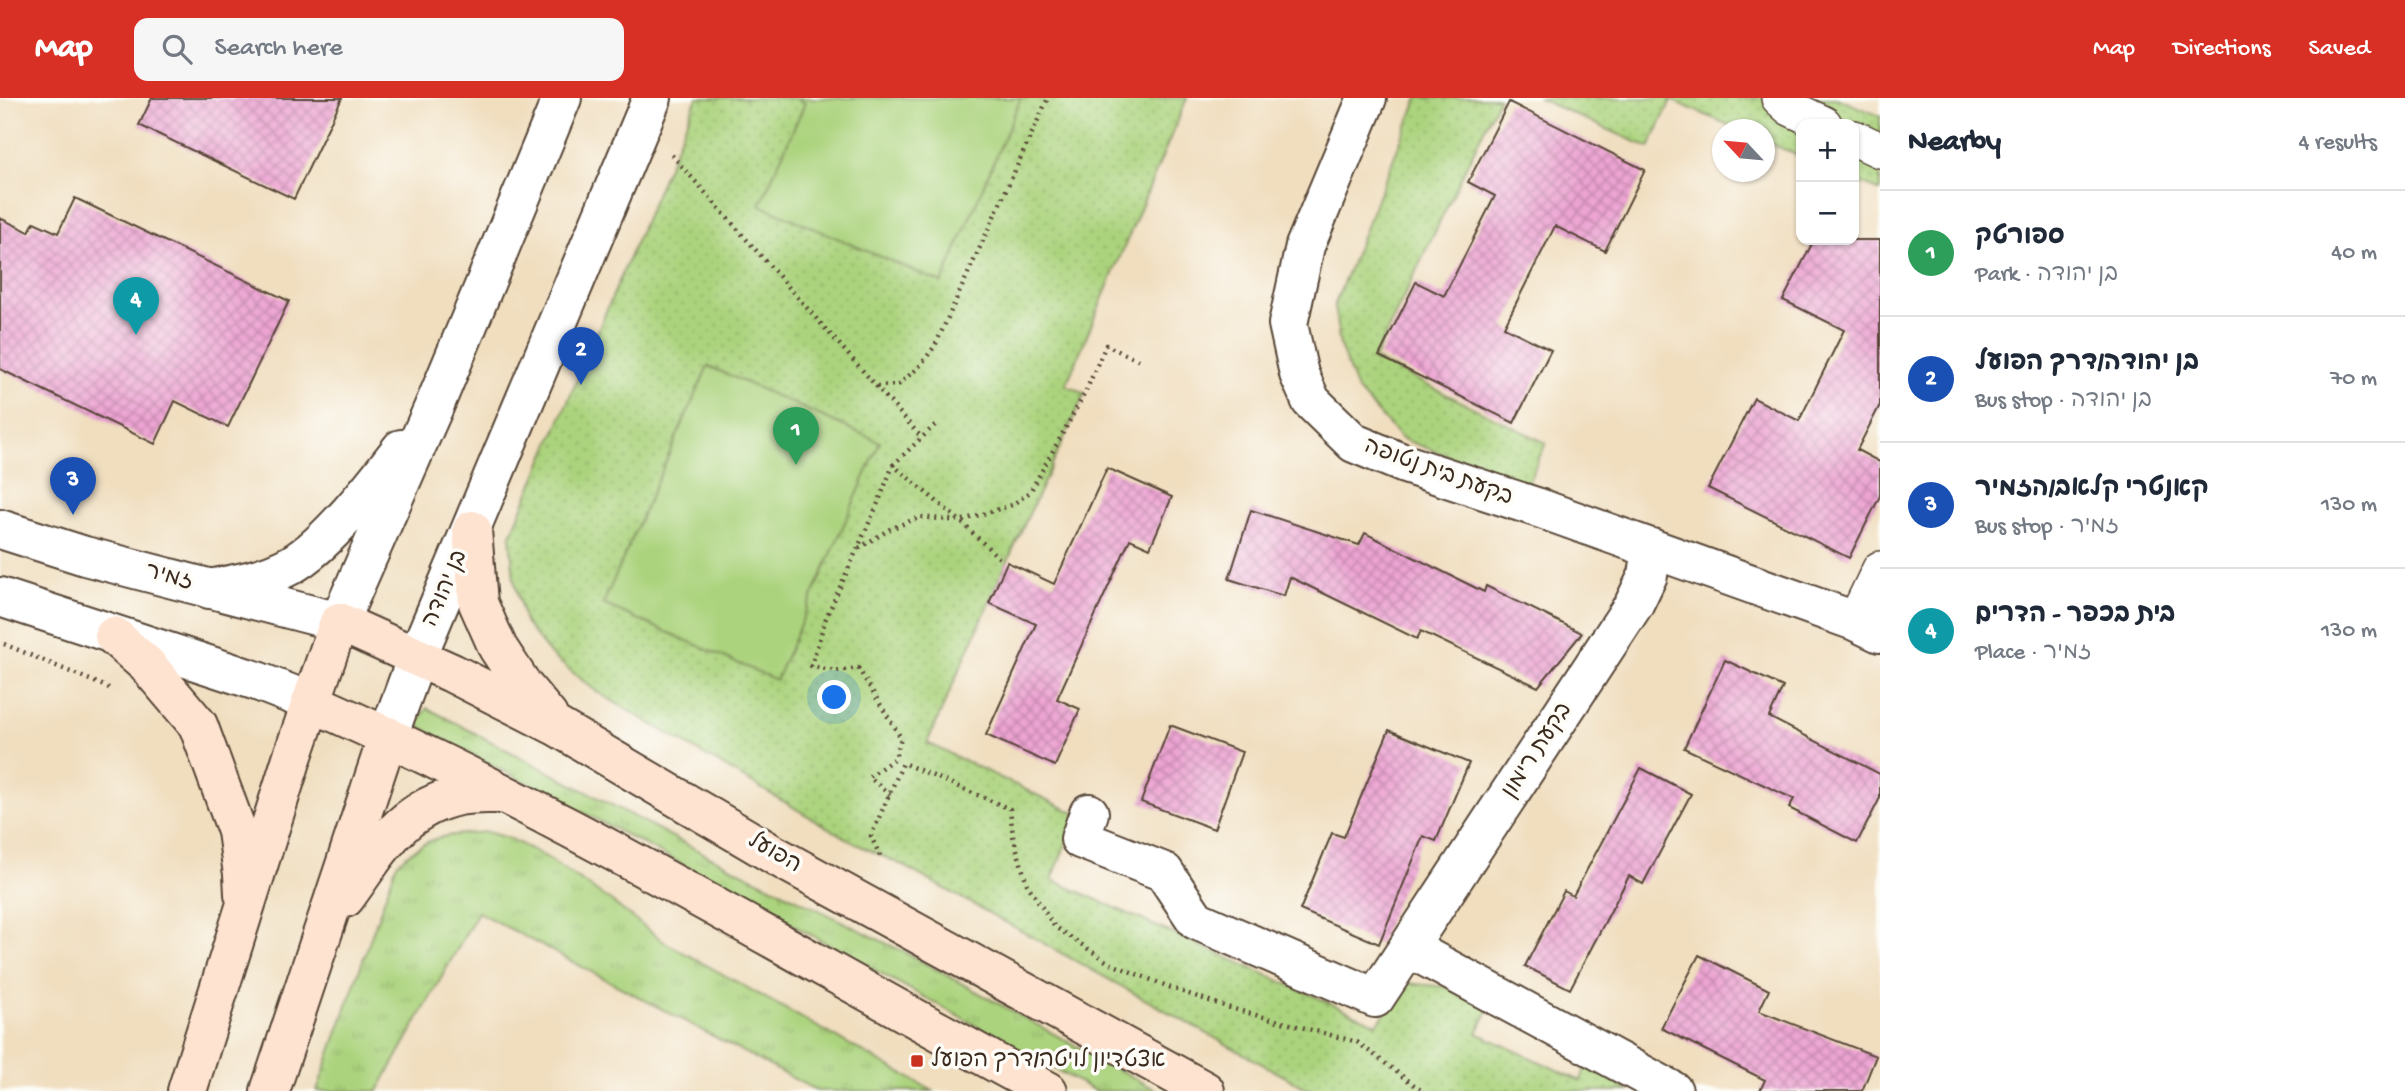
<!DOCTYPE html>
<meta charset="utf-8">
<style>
:root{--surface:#fff;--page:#f6f6f7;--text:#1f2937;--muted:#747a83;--line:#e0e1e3;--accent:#d93025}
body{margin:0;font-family:"Gochi Hand","Playpen Sans Hebrew",sans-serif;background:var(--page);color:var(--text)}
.controls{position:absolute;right:21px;top:21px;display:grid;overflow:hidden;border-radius:14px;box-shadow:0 2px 5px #0004}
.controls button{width:63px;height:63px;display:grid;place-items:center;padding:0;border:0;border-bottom:2px solid var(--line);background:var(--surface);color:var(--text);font:35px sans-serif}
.compass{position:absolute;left:1712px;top:21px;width:63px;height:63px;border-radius:50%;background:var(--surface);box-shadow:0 2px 5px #0004;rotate:296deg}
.you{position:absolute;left:835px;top:600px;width:24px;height:24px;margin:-18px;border:5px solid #fff;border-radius:50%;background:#1a73e8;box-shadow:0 0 0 10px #1a73e833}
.badge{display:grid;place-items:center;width:46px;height:46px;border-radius:50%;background:var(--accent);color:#fff;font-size:23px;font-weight:700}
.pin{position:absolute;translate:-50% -58px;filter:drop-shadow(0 2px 4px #0008)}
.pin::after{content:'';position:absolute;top:37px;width:24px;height:21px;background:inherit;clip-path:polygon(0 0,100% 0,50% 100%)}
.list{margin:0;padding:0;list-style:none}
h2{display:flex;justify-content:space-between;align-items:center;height:91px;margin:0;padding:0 28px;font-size:30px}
h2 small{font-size:23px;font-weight:400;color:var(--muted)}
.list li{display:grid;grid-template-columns:46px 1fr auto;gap:21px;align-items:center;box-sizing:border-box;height:126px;padding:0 28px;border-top:2px solid var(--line)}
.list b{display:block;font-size:26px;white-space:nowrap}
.list p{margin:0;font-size:23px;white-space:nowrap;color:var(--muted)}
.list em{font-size:23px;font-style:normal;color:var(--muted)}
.icon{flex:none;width:38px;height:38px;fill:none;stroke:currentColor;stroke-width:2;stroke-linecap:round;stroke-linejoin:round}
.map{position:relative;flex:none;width:1880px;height:993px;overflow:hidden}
header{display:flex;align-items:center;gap:42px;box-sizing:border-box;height:98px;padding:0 35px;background:var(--accent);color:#fff}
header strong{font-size:33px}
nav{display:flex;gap:38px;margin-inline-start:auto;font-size:24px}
.search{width:490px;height:63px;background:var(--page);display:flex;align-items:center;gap:18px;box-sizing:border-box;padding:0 24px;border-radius:14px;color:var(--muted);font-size:26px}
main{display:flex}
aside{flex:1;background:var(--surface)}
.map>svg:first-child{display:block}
.grass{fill:url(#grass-tufts);stroke:#737e4e;stroke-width:2}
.park{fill:url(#park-dots);stroke:#737e4e;stroke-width:2}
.pitch{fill:#abd37d;stroke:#737e4e;stroke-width:2}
.building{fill:url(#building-cross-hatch)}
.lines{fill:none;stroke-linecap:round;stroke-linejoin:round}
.pedestrian-casing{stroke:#564536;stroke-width:38}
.minor-casing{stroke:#564536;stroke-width:42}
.tertiary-casing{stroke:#564536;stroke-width:42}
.secondary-casing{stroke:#564536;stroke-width:42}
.path{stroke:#564536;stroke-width:4.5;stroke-dasharray:2 5;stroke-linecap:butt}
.pedestrian{stroke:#fff;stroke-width:35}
.minor{stroke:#fff;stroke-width:38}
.tertiary{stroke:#fff;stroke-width:38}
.secondary{stroke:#fee3d1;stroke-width:38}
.poi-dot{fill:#c8321e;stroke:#fdfcf7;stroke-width:2.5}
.labels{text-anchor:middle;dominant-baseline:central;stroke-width:7;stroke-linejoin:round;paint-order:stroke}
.street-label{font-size:23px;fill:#3b2a1e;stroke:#fdfcf7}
.poi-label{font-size:23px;fill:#3b2a1e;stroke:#fdfcf7;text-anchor:start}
</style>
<header>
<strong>Map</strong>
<div class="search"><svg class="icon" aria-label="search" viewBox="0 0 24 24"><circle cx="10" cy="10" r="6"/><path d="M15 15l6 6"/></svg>Search here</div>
<nav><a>Map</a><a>Directions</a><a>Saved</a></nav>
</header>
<main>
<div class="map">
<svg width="1880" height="993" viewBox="0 0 1880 993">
<defs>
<pattern id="grass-tufts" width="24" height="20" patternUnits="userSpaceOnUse" patternTransform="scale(1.75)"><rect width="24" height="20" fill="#abd37d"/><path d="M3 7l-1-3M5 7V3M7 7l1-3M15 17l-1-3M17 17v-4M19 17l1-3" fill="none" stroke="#94b56c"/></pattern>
<pattern id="park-dots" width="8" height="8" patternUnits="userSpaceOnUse" patternTransform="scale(1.75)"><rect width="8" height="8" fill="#abd37d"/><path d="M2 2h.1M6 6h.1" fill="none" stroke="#94b56c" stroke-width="1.8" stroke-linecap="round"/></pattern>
<pattern id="building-cross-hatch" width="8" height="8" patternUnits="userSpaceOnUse" patternTransform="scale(1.75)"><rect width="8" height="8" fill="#eda4d3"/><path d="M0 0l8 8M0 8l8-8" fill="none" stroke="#c186ab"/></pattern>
</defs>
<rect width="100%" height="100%" fill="#fdfcf7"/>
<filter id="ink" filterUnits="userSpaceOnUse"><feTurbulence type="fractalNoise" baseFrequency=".0143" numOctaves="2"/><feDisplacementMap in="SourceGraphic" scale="14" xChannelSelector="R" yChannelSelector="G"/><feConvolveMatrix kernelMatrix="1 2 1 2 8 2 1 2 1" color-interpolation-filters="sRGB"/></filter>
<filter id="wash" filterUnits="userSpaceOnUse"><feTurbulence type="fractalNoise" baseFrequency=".00686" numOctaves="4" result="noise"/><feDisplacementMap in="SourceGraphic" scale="28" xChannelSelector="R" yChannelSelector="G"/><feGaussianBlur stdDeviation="1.57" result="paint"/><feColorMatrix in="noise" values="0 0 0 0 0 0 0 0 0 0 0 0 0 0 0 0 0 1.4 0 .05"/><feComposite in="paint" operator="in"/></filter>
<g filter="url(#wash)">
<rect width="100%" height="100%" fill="#f0debf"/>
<!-- grass -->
<path class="grass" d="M427,610L701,754L906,855L1158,993H1095L693,772L416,627Z
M487,734L511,741L546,759L612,804L663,843L933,993H817L478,814L378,993H317L397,765C432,735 444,738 487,734Z"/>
<!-- park -->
<path class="park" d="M697,0H1187L1066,287L1085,295L1013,451L927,645L1077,716L1052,782L1377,926L1406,885L1447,889L1489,910L1477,935L1581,983L1586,966L1629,993H1311L900,766L856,746L597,594L551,557L525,525L514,481L510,439Z
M1418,0H1499L1374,261L1546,345L1527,387L1402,341L1357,292L1340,248L1334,208Z
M1538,0H1837L1880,18V93L1854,82V26H1801V59L1765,43L1764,32L1738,31L1671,2L1649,50Z"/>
<!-- pitch -->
<path class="pitch" d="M795,0H1021L942,185L760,107L805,5Z
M708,268L880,344L776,582L603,506Z"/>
<g id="blocks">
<!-- building -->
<path class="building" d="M152,0H342L294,101L139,27Z
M1509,4L1645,72L1605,153L1555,128L1504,229L1551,252L1514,325L1379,258L1416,184L1444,198L1495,98L1468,84Z
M75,100L289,203L228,329L175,303L155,346L0,271V120L29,134L34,124L58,135Z
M1814,142H1880V307L1857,352L1880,364V398L1849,460L1708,390L1754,300L1799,323L1844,232L1783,202Z
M1107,370L1172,399L1150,450L1130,441L1057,601L1080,611L1055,668L986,637L1036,526L989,505L1007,464L1054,486Z
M1251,412L1359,447L1365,435L1484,494L1486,488L1582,535L1538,589L1421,533L1417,541L1290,479L1284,498L1229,481Z
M1725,562L1783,589L1769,619L1880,676V700L1857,745L1789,710L1794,701L1684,650Z
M1170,627L1242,654L1214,731L1141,704Z
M1389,632L1469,665L1436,743L1423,738L1379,846L1300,812L1332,735L1344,739Z
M1641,670L1691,696L1643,786L1629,778L1570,891L1525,868L1564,793L1573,798Z
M1699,857L1769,892L1759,913L1876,958L1862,993H1760L1765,982L1661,930Z"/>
</g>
</g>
<g filter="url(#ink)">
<use href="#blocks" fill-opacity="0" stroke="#564536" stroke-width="2"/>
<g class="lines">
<!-- pedestrian casing -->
<g class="pedestrian-casing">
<path id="pedestrian" d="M1779,0L1790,10L1824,26
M1854,40L1880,52
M1855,523L1880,471"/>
</g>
<!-- minor casing -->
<g class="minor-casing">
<path id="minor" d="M1367,0L1305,148L1288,226L1299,276L1311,303L1354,345L1405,366L1536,409L1855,523L1880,535
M0,431L85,458L339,524
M0,499L257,583L311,604
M1089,715L1080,741L1164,774L1196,822L1375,900L1634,506L1648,477L1652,450
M1409,850L1673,993"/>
</g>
<!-- tertiary casing -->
<g class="tertiary-casing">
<path id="tertiary" d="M209,491C237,486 265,481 291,467C327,447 375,385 401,351
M339,524L436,304L562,0
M388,638L417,559L652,0"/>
</g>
<!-- secondary casing -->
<g class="secondary-casing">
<path id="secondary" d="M472,432L478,505L498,550L523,588L548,618
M114,538L147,567L198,627L237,733L243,776L244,796
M311,604C566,716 804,862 1048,993
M345,800C379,754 400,710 459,698C473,695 489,696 503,696
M187,993L292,660L339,524L452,575L556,628L776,758L1205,993
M270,993L388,638"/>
</g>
<!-- path -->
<path class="path" d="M672,57L922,340
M877,288L898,287L919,269L935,248L1048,0
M893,367L935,327
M859,450L890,431L920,419L960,423L1012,407L1030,394L1085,295L1106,247L1142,264
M4,546L109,590
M890,697L869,679L895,660L901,640L858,570L836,573L811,568L826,520L879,403L893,367L960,423L999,460
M880,758L871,738L903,665L1010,711L1013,738L1027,786L1054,828L1109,865L1177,892L1230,910L1357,944L1422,993"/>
<!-- pedestrian -->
<use href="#pedestrian" class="pedestrian"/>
<!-- minor -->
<use href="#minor" class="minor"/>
<!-- tertiary -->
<use href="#tertiary" class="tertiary"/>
<!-- secondary -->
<use href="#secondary" class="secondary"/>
</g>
</g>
<!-- markers -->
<rect class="poi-dot" x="910" y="956" width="14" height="14" rx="3.5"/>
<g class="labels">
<!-- street labels -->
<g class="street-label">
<text transform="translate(1438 375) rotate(20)">בקעת בית נטופה</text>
<text transform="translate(169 480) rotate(15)">זמיר</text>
<text transform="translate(446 491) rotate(-67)">בן יהודה</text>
<text transform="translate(1538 653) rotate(-57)">בקעת רימון</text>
<text transform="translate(774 756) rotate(30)">הפועל</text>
</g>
<!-- poi labels -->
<g class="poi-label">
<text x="931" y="963">אצטדיון לויטה/דרך הפועל</text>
</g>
</g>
</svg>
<div class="controls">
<button>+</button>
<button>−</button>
</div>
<svg class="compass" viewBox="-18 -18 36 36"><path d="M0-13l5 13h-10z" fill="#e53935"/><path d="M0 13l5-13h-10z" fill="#747a83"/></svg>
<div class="you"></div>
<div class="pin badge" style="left:796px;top:367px;background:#2e9e5b">1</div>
<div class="pin badge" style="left:581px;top:287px;background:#1a4fb4">2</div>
<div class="pin badge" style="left:73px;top:417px;background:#1a4fb4">3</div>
<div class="pin badge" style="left:136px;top:237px;background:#0f9aa8">4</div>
</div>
<aside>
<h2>Nearby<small>4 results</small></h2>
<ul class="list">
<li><span class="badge" style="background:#2e9e5b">1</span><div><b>ספורטק</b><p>Park · בן יהודה</p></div><em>40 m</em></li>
<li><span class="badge" style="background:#1a4fb4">2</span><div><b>בן יהודה/דרך הפועל</b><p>Bus stop · בן יהודה</p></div><em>70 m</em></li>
<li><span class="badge" style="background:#1a4fb4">3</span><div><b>קאנטרי קלאב/הזמיר</b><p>Bus stop · זמיר</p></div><em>130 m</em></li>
<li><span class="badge" style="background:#0f9aa8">4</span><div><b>בית בכפר - הדרים</b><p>Place · זמיר</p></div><em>130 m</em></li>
</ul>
</aside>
</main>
